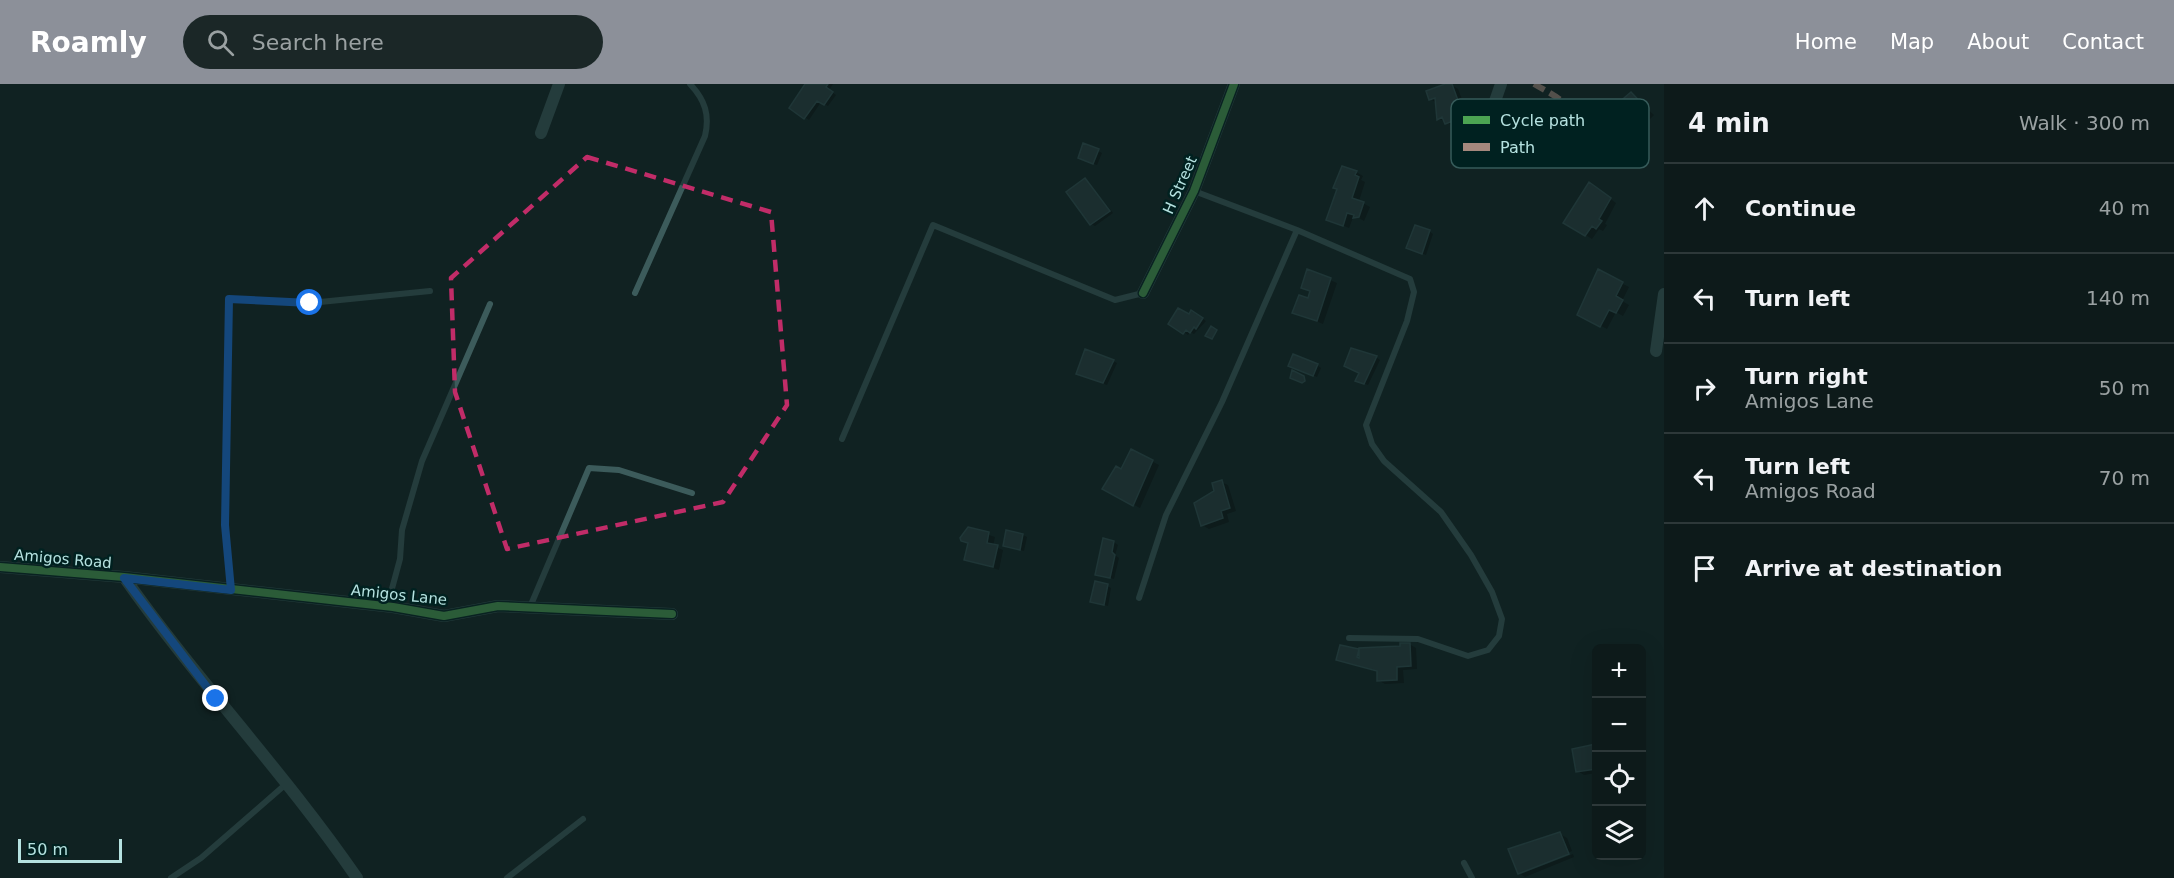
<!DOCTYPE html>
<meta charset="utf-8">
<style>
:root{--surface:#0d1a1a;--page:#1b2727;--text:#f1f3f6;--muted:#9aa1a2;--line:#2d3839;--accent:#8c9099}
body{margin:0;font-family:"DejaVu Sans",sans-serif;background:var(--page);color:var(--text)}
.controls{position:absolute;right:18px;bottom:18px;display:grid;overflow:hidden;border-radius:9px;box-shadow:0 6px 24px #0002}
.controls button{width:54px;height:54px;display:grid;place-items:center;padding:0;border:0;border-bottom:2px solid var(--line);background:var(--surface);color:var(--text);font:30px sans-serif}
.scale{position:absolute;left:18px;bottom:15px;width:104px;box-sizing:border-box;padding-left:6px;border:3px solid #b5e2e0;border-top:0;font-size:16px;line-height:21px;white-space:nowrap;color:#b5e2e0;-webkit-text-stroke:4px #002120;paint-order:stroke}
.stop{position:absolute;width:18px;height:18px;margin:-14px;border:4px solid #1a73e8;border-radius:50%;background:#fff}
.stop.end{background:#1a73e8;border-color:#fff;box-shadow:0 2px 6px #0008}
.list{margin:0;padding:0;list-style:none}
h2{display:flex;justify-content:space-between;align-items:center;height:78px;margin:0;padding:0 24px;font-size:26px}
h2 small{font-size:20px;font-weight:400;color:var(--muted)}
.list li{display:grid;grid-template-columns:39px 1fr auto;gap:18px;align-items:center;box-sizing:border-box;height:90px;padding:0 24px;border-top:2px solid var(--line)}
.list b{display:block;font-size:22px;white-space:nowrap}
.list p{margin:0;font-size:20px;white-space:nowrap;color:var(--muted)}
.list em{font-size:20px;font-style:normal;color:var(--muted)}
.icon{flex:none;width:33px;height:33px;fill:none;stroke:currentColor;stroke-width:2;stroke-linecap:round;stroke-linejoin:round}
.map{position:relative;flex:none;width:1664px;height:794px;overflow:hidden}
header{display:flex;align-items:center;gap:36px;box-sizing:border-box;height:84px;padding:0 30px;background:var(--accent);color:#fff}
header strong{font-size:28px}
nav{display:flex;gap:33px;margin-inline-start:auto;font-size:21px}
.search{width:420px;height:54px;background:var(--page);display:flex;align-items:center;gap:15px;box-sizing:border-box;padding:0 21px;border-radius:33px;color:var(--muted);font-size:22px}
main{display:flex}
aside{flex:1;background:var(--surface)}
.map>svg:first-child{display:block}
.shadow{fill:#0007}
.building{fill:#283c3e;stroke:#314e50;stroke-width:1.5}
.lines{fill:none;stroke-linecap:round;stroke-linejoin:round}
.service{stroke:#3c5b5b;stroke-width:6}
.minor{stroke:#3c5b5b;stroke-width:12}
.quiet{stroke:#a5887d;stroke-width:6;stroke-dasharray:12 6;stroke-linecap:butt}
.cycleway-casing{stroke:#002120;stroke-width:11}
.cycleway{stroke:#4ca352;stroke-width:8}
.route{stroke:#1a73e8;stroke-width:8}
.marked{fill:none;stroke:#c12c68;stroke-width:4.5;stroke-dasharray:12 8;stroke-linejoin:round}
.labels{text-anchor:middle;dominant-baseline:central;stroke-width:5;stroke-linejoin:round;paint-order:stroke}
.street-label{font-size:15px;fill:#b5e2e0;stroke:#002120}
.key{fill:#002120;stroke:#365b5a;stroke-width:1.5}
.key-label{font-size:16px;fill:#b5e2e0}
</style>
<header>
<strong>Roamly</strong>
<div class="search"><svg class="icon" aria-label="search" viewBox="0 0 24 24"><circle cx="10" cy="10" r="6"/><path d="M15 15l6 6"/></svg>Search here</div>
<nav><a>Home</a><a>Map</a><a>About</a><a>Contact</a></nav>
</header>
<main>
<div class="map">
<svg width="1664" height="794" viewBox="0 0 1664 794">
<rect width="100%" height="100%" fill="#122"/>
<!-- shadow -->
<path class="shadow" d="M807,0H833L829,6L836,11L828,22L821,18L809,36L791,24Z
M1452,1L1458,5L1470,36L1453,42L1438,34L1437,19L1430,15Z
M1631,10L1654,31L1626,59L1621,61L1615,57Z
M1098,67L1102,69L1097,81L1083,76Z
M1356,88L1363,92L1361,96L1365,98L1359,117L1370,123L1364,137L1354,131L1349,144L1328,135Z
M1086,96L1113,129L1095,142L1091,140Z
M1596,104L1616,119L1605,140L1607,141L1603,147L1599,145L1592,155L1565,138Z
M1429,147L1433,150L1426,171L1411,165Z
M1308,187L1337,199L1323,240L1294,228L1309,216L1311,208L1303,203Z
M1599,188L1629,203L1622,217L1629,221L1623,232L1616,228L1607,245L1579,230Z
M1192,228L1206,237L1194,250L1190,248L1188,251L1170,239L1189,232Z
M1376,273L1380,276L1368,301L1361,298Z
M1113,277L1117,279L1107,301L1082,292Z
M1317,281L1321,284L1317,293L1294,283Z
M1132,367L1159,381L1140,424L1104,405L1122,387Z
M1221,398L1228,401L1236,427L1227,430L1229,438L1209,445L1202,441Z
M968,444L995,453L993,462L1003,466L999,486L965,475L968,459L962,456Z
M1023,451L1027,453L1024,467L1004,462Z
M1114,458L1118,461L1115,471L1119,474L1114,495L1096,490Z
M1107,502L1111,504L1108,522L1092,517Z
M1409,560L1416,564L1417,585L1403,586L1404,599L1385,600L1378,596V588L1338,576L1361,567L1360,565Z
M1596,662V689L1584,691L1578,687L1574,666Z
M1560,750L1567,754L1572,767L1521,787V790L1573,770L1574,773L1525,793L1519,789Z"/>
<!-- building -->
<path class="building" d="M805,0H828L826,3L833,8L824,21L817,17L804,35L789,24Z
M1445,0H1452L1464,33L1445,40L1442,33L1437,36L1435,14L1429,16L1426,7Z
M1631,8L1648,26L1619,57L1617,55L1614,59L1595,39Z
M1083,59L1099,65L1093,80L1078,74Z
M1342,82L1357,87L1355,91L1359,93L1352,114L1364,118L1359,133L1353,134L1354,131L1347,129L1343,142L1326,136L1337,105L1333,104Z
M1085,94L1110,127L1090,141L1066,108Z
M1589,98L1611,114L1599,135L1602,137L1596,145L1592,142L1585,152L1563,139Z
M1415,141L1430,146L1422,170L1406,164Z
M1307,185L1331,194L1317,237L1292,229L1299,211L1308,214L1310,207L1301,204Z
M1598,185L1623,198L1616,212L1623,216L1616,229L1609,226L1600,243L1577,231Z
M1178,224L1189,230L1191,226L1203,234L1196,245L1194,243L1190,249L1186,246L1183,250L1168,240Z
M1211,242L1217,246L1212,255L1205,252Z
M1351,264L1377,272L1364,300L1355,297L1359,289L1344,282Z
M1085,265L1114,276L1103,299L1076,290Z
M1293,270L1318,280L1313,292L1288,282Z
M1292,286L1304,292L1305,297L1302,299L1290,294Z
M1131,365L1153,376L1133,422L1102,405L1116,382L1121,385Z
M1222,396L1230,424L1221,427L1223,434L1201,442L1194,419L1214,407L1212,399Z
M968,443L989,448L987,459L998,461L993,483L964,476L968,459L961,457L960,454Z
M1006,446L1023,450L1020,466L1003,462Z
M1103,454L1114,457L1112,468L1115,471L1110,494L1095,491Z
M1095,497L1108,500L1104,521L1090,518Z
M1400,559H1410L1411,582L1397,583V596L1377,597V587L1336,576L1340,561L1359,565L1357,573L1359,574V564L1400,562Z
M1596,660V685L1576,688L1572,665Z
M1560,748L1569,770L1518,790L1508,765Z"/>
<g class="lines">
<!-- service -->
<path class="service" d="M1194,107L1297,146L1410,195L1414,208L1407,237L1366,341L1372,360L1384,377L1441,428L1471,471L1492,508L1502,535L1499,552L1488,566L1468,572L1418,555L1349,554
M635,209L705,52C710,31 705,16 690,0
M842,355L933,141L1115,216L1143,209
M231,505L225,441L229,215L310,219L430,207
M1139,514L1166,431L1222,318L1297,146
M387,523L400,475L402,446L422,377L490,220
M530,523L589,384L619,386L692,409
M1464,779L1472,794
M171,794L201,774L286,700
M507,794L583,735"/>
<!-- minor -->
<path class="minor" d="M541,49L559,0
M1480,60L1501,0
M1143,209L1194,107L1234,0
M1656,267L1664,210
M0,483L124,493L393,523L444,532L498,522L672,530
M124,493C197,597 285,689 357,794"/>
<!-- quiet -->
<path class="quiet" d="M1534,0C1551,10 1568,17 1577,35L1572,55"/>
<!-- cycleway casing -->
<g class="cycleway-casing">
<path id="cycleway" d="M1143,209L1194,107L1234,0
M0,483L124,493L393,523L444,532L498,522L672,530"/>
</g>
<!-- cycleway -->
<use href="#cycleway" class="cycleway"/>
</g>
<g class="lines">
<!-- route -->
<path class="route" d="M216,615L124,494L231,506L225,441L229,215L310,219"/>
</g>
<!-- marked area -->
<path d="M0 0H1664V794H0ZM587,73L771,128L787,321L723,418L507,465L455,308L451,194Z" fill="#122" fill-opacity=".55" fill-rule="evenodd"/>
<path class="marked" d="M587,73L771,128L787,321L723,418L507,465L455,308L451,194Z"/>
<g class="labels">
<!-- street labels -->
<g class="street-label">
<text transform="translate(1180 101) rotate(-66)">H Street</text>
<text transform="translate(63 475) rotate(5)">Amigos Road</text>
<text transform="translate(399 511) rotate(6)">Amigos Lane</text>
</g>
</g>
<!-- legend -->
<rect x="1451" y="15" width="198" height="69" rx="9" class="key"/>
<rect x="1463" y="32" width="27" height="8" fill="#4ca352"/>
<rect x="1463" y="59" width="27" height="8" fill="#a5887d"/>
<g class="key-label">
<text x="1500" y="42">Cycle path</text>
<text x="1500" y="69">Path</text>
</g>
</svg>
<div class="controls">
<button>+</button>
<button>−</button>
<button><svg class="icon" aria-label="locate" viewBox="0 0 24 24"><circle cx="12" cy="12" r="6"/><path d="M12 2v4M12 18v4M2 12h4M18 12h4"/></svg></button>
<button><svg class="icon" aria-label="layers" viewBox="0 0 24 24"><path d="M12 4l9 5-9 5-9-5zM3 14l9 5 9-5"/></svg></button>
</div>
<div class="scale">50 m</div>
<div class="stop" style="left:310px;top:219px"></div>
<div class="stop end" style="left:216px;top:615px"></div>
</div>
<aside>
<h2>4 min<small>Walk · 300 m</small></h2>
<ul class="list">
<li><svg class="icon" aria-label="ahead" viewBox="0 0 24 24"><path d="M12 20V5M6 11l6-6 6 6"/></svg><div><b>Continue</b></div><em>40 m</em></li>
<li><svg class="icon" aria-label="left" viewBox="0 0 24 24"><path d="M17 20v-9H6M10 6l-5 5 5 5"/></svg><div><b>Turn left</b></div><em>140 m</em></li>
<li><svg class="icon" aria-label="right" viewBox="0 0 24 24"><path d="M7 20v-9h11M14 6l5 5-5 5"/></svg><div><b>Turn right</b><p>Amigos Lane</p></div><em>50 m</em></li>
<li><svg class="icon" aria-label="left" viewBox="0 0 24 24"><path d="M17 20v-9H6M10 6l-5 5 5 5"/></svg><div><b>Turn left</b><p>Amigos Road</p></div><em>70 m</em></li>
<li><svg class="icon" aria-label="arrive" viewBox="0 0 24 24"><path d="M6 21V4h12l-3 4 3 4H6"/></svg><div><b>Arrive at destination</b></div></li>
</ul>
</aside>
</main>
